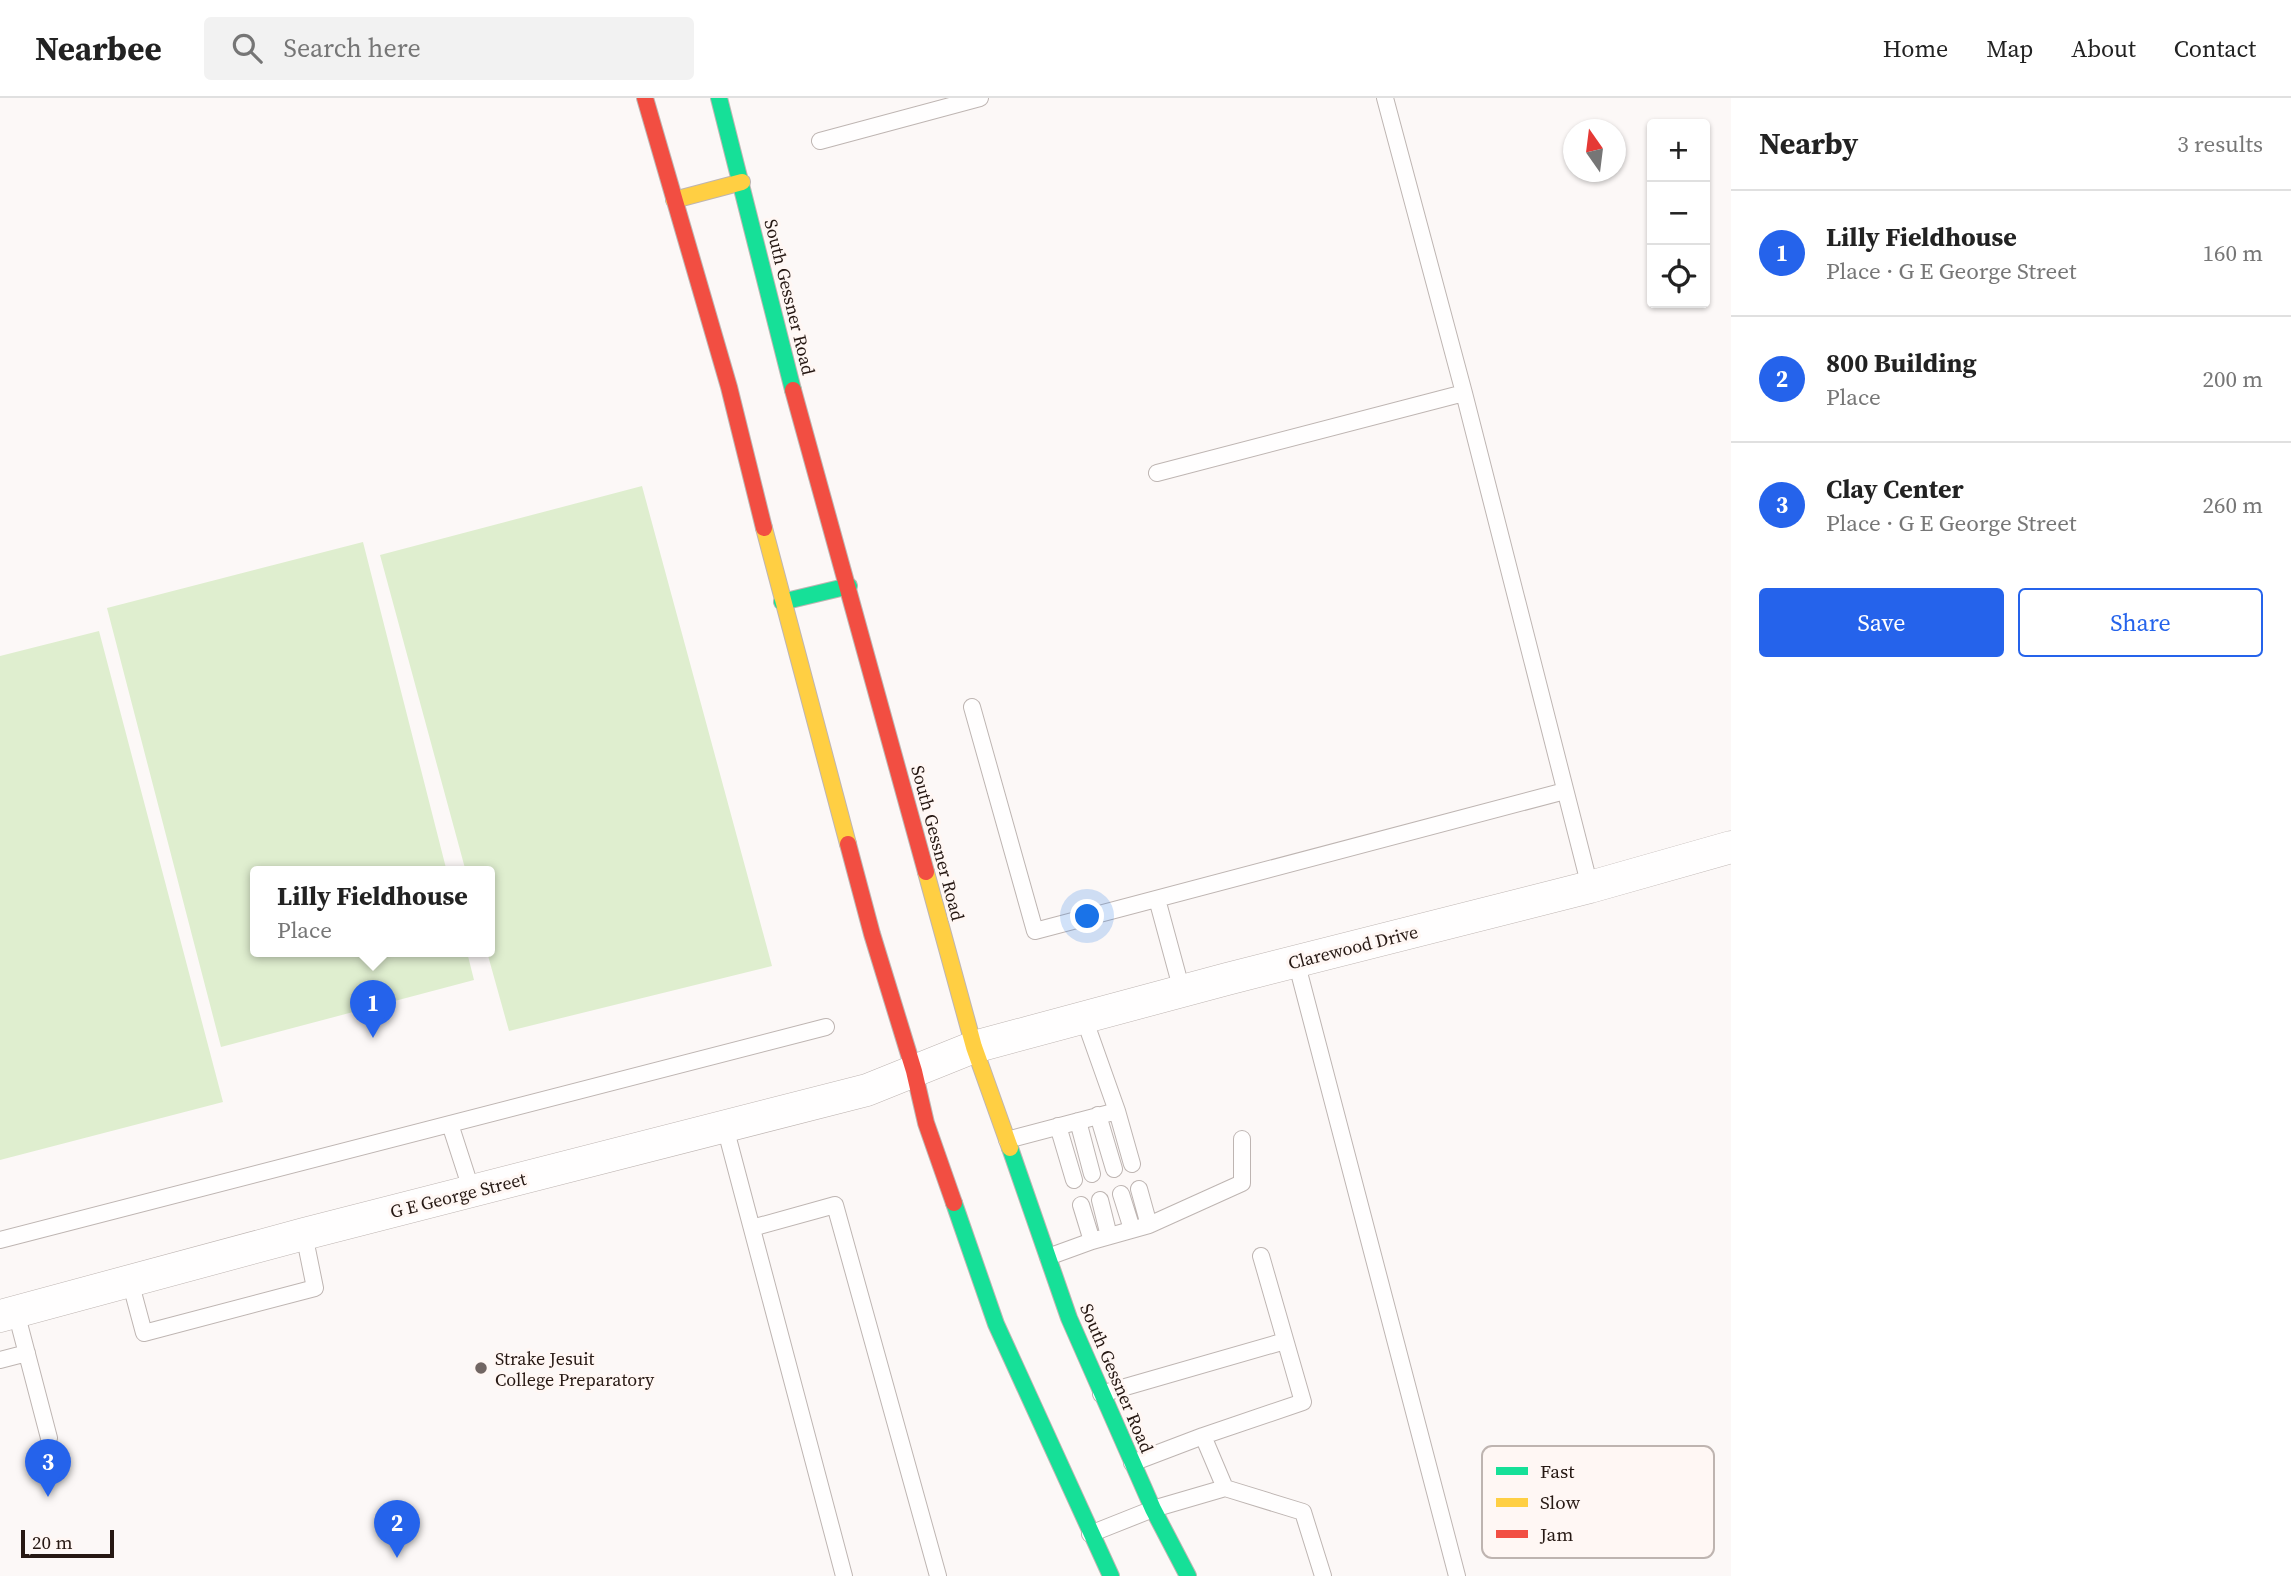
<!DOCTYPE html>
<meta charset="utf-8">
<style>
:root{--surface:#fff;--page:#f2f2f2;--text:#222;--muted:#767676;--line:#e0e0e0;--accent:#2563eb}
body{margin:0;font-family:"Source Serif 4",serif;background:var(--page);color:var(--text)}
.controls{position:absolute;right:21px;top:21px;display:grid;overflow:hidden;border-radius:7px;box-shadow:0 2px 5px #0004}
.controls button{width:63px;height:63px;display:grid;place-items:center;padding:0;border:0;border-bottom:2px solid var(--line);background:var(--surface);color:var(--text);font:35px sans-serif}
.compass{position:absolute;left:1563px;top:21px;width:63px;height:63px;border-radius:50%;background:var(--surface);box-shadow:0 2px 5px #0004;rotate:346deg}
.scale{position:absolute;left:21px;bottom:18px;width:93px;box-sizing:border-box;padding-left:7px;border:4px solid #261813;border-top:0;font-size:19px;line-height:24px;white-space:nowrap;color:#261813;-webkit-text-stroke:5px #fff7f4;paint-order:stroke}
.you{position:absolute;left:1088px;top:819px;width:24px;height:24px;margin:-18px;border:5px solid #fff;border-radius:50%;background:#1a73e8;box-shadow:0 0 0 10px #1a73e833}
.badge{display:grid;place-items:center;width:46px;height:46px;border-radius:50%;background:var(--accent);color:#fff;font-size:23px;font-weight:700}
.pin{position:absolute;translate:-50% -58px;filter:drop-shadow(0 2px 4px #0008)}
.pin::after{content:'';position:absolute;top:37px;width:24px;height:21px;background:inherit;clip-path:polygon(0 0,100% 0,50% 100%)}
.popup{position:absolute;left:250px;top:768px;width:245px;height:91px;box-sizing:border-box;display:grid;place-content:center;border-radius:7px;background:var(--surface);filter:drop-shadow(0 2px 5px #0005);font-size:23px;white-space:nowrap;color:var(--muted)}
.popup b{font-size:26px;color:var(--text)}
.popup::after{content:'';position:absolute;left:50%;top:100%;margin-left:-14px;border:14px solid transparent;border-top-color:var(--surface)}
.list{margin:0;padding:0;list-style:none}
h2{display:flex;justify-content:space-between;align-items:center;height:91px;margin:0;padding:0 28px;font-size:30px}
h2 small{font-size:23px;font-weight:400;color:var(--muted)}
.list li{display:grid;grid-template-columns:46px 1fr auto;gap:21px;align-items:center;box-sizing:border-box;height:126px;padding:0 28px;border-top:2px solid var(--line)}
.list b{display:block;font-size:26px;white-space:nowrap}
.list p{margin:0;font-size:23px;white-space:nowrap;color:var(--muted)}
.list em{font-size:23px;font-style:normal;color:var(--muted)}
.actions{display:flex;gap:14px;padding:21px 28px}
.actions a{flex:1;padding:16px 0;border:2px solid var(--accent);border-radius:7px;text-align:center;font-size:24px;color:var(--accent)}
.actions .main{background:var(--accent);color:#fff}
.icon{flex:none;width:38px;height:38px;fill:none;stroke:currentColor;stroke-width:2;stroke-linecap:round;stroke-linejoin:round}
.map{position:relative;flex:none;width:1731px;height:1478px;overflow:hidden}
header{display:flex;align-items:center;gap:42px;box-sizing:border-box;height:98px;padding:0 35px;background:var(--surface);border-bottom:2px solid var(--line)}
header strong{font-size:33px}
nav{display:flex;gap:38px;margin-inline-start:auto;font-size:24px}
.search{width:490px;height:63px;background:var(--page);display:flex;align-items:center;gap:18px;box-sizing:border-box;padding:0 24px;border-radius:7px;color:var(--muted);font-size:26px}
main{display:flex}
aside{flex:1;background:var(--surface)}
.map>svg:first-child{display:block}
.green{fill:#dfeecf}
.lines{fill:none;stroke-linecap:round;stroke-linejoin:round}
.lane-casing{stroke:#beb5b2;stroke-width:18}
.street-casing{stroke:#beb5b2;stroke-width:33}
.fast-casing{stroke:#beb5b2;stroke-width:18}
.slow-casing{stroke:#beb5b2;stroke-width:18}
.jam-casing{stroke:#beb5b2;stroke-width:18}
.lane{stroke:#fffefe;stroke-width:16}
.street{stroke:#fffefe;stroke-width:32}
.fast{stroke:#16e098;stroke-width:16}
.slow{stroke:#ffcf43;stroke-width:16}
.jam{stroke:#f24e42;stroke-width:16}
.poi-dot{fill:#716663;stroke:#fff7f4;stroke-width:2.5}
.labels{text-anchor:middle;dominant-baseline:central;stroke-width:6;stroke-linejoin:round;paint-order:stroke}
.street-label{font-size:18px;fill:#261813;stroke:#fff7f4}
.poi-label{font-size:18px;fill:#261813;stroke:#fff7f4;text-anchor:start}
.key{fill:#fff7f4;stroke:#beb4b0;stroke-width:2}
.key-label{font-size:19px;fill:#261813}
</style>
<header>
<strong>Nearbee</strong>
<div class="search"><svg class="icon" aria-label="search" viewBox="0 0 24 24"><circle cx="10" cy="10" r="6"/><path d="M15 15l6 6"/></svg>Search here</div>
<nav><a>Home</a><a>Map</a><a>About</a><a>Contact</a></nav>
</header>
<main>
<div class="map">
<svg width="1731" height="1478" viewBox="0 0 1731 1478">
<rect width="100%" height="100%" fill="#fcf8f7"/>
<!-- green -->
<path class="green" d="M642,388L772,868L509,933L487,854H490V774H466L380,457Z
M363,444L447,774H256V854H467L474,882L221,949L107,510Z
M99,533L223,1004L0,1062V558Z"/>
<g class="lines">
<!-- lane casing -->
<g class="lane-casing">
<path id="lane" d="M1385,0L1464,295L1590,789
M820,43L980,0
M1157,375L1464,295
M972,609L1035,833L1565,693
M1157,801L1182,893
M1296,863L1457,1478
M1084,920L1117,1013L1132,1066
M1098,1017L1114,1071
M1078,1023L1092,1076
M450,1026L472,1094
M1058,1028L1074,1082
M725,1029L844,1478
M1007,1042L1117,1013
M1121,1096L1132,1131
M1100,1102L1109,1138
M1081,1107L1092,1143
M1149,1127L1242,1085V1041
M752,1130L835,1107L938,1478
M0,1142L826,929
M1048,1159L1092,1143L1149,1127L1139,1091
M130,1183L144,1235L315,1190L304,1136
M16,1214L49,1340
M0,1262L27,1255
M1101,1296L1285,1243
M1132,1365L1203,1338
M1225,1390L1303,1414L1323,1478
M1090,1436L1153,1411L1225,1390L1203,1338L1303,1304L1261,1158"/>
</g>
<!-- street casing -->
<g class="street-casing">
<path id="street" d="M0,1218L304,1136L867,992L974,949L1227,881L1590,789L1731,749"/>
</g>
<!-- fast casing -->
<g class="fast-casing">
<path id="fast" d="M719,0L793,292
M782,504L849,488
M1010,1050L1069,1220L1153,1411L1188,1478
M954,1105L996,1226L1111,1478"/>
</g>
<!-- slow casing -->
<g class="slow-casing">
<path id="slow" d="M674,102L742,84
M764,430L848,746
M926,774L974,949L1010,1050"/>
</g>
<!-- jam casing -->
<g class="jam-casing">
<path id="jam" d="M645,0L729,289L764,430
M793,292L926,774
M848,746L872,836L914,973L926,1025L954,1105"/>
</g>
<!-- lane -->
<use href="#lane" class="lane"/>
<!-- street -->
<use href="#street" class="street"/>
<!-- fast -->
<use href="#fast" class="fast"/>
<!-- slow -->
<use href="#slow" class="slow"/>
<!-- jam -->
<use href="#jam" class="jam"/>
</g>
<!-- markers -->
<circle class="poi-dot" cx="481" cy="1270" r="7"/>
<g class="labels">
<!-- street labels -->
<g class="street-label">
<text transform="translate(790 199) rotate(76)">South Gessner Road</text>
<text transform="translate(938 745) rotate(75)">South Gessner Road</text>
<text transform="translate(1353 849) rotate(-14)">Clarewood Drive</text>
<text transform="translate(458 1097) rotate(-14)">G E George Street</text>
<text transform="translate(1117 1280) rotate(67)">South Gessner Road</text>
</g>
<!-- poi labels -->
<g class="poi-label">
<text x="495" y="1260">Strake Jesuit<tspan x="495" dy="21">College Preparatory</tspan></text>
</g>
</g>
<!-- legend -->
<rect x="1482" y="1348" width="232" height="112" rx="10" class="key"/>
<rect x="1496" y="1369" width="32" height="8" fill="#16e098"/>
<rect x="1496" y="1400" width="32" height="9" fill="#ffcf43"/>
<rect x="1496" y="1432" width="32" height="8" fill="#f24e42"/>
<g class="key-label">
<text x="1540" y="1380">Fast</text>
<text x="1540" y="1411">Slow</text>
<text x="1540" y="1443">Jam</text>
</g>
</svg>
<div class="controls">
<button>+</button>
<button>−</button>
<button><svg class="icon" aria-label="locate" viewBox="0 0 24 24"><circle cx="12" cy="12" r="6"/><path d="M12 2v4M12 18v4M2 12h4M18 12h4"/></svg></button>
</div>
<svg class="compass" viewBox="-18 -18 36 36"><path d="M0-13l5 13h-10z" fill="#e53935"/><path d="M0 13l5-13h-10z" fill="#767676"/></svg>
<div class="scale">20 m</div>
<div class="you"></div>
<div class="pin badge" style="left:373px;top:940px">1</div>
<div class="popup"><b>Lilly Fieldhouse</b>Place</div>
<div class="pin badge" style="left:397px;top:1460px">2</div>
<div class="pin badge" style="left:48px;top:1399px">3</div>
</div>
<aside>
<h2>Nearby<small>3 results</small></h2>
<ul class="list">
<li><span class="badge">1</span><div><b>Lilly Fieldhouse</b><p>Place · G E George Street</p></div><em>160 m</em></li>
<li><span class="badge">2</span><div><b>800 Building</b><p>Place</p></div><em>200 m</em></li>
<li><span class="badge">3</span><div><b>Clay Center</b><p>Place · G E George Street</p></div><em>260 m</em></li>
</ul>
<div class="actions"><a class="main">Save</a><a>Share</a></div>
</aside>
</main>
